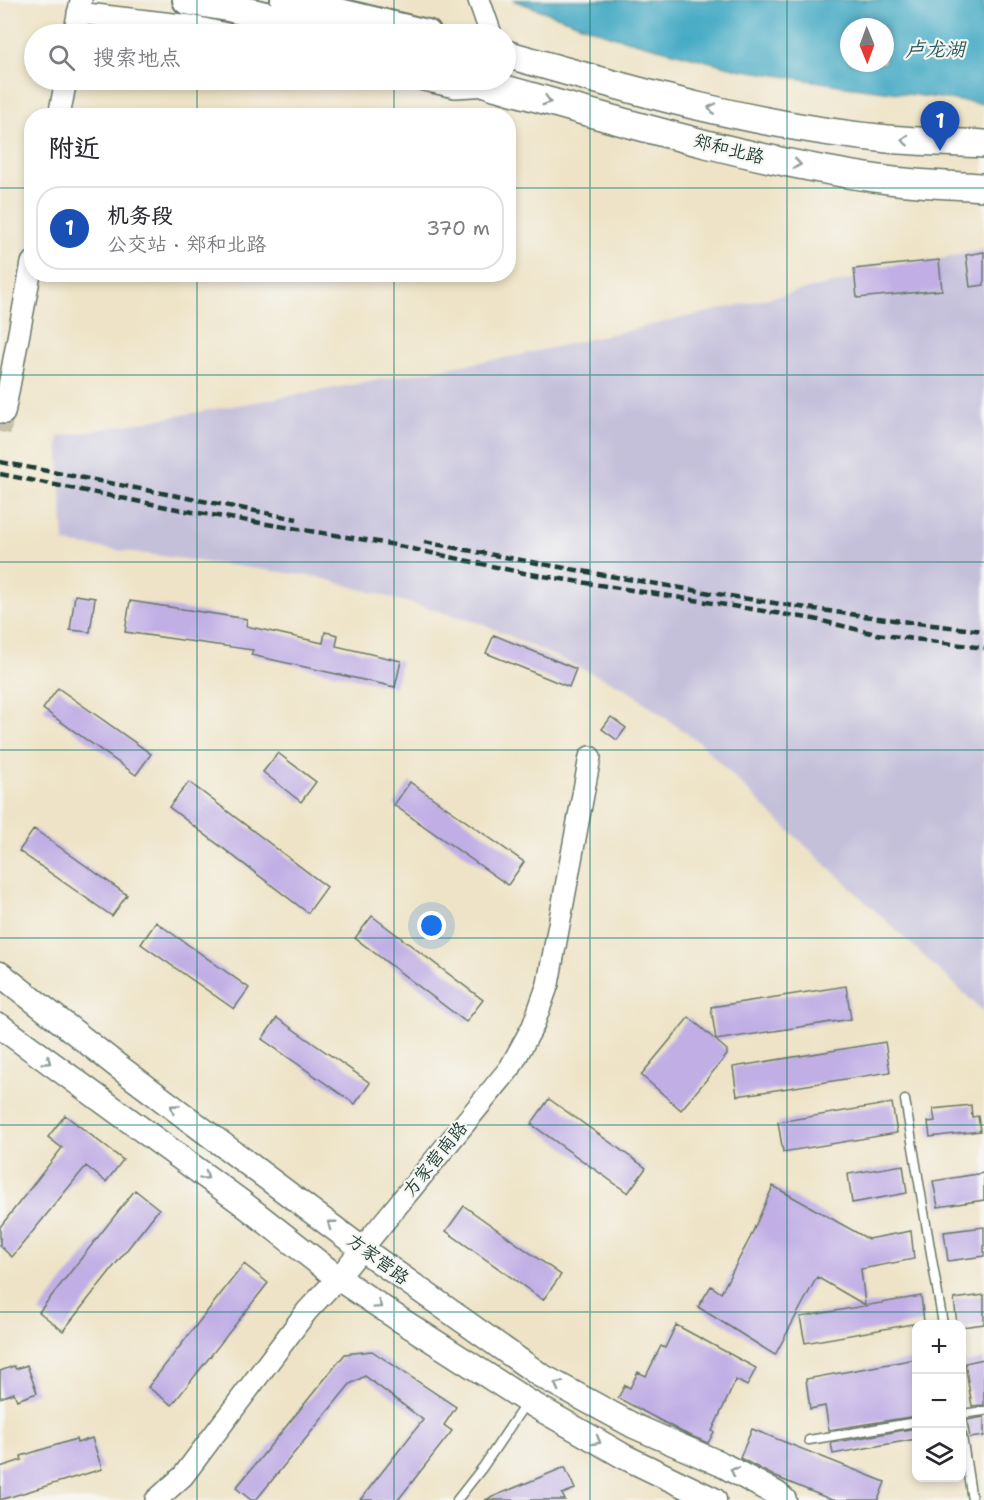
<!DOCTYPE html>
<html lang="zh">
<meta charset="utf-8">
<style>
:root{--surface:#fff;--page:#f2f2f3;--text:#2b2b33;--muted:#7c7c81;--line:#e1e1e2;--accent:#c8321e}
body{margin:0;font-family:"Shantell Sans","LXGW WenKai TC",sans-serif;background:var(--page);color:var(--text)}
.controls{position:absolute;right:18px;bottom:18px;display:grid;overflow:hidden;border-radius:12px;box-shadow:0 3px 9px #0003}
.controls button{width:54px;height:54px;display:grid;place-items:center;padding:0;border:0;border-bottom:2px solid var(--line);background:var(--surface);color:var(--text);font:30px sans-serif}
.compass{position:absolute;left:840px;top:18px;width:54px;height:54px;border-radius:50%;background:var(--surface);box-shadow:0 3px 9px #0003;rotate:179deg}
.you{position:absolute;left:432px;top:926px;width:21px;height:21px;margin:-15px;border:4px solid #fff;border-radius:50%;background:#1a73e8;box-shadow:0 0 0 9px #1a73e833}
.badge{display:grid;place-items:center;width:39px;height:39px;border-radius:50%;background:var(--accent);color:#fff;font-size:20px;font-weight:700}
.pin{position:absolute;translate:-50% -50px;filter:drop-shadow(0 2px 3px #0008)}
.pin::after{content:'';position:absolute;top:32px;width:21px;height:18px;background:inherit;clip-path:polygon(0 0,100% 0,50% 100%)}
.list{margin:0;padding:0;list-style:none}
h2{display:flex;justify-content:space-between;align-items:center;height:78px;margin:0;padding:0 24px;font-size:26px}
h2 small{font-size:20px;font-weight:400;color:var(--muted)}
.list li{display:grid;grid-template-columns:39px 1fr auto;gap:18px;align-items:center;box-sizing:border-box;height:84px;margin:0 12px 12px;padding:0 12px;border:2px solid var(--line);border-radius:24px}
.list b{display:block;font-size:22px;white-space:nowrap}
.list p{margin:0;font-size:20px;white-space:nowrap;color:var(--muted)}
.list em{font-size:20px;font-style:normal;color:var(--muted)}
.icon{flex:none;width:33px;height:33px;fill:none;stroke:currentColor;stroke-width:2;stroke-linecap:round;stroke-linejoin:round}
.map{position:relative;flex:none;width:984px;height:1500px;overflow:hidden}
.search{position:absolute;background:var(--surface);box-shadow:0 3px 9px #0003;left:24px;top:24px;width:492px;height:66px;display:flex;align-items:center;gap:15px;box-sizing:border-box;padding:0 21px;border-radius:33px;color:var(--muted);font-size:22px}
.panel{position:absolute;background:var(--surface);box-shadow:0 3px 9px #0003;left:24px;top:108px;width:492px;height:174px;border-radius:24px}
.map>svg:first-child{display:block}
.industrial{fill:#c5c0da}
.water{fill:#44aac4;stroke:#32747c;stroke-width:1.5;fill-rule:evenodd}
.building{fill:#c0aee5}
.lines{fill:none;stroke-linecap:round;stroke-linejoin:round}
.tertiary-tunnel{stroke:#c5c2a9;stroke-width:21;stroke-dasharray:21 10;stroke-linecap:butt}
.service-casing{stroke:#677767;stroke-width:11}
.tertiary-casing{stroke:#677767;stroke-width:24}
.secondary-casing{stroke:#677767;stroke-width:27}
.primary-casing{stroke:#677767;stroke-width:30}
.trunk-casing{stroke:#677767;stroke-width:32}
.service{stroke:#fff;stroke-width:8}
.tertiary{stroke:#fff;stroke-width:21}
.secondary{stroke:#fff;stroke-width:24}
.primary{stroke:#fff;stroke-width:27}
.trunk{stroke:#fff;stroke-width:28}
.rail{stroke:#1f3d34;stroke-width:4.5;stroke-dasharray:9 4.5;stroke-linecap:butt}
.oneway{stroke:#8f9e9a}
.grid{fill:none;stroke:#0f766e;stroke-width:1.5;stroke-opacity:0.55}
.labels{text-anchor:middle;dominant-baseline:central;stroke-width:4.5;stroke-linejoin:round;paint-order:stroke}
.street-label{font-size:18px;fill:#1f3d34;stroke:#f6f6f2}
.water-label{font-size:20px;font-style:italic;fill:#2a5e5f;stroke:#f6f6f2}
</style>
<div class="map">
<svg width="984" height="1500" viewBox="0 0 984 1500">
<rect width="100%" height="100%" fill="#f6f6f2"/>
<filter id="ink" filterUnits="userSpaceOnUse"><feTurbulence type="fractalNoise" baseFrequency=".0167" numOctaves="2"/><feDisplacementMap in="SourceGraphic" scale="12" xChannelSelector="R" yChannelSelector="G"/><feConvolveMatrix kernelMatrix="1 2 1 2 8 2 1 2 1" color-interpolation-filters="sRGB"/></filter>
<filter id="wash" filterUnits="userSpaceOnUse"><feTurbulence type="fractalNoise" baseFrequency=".008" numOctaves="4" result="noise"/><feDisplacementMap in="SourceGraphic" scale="24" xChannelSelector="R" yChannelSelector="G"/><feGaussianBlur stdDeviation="1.35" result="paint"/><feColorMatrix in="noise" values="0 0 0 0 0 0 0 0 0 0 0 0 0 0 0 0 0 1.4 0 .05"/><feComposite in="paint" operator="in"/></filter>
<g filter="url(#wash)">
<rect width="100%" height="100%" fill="#eee3c6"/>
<!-- industrial -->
<path class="industrial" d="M984,249V1012L767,810L700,743L623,687L483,624L318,577L64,543L58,437L520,355Z"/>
<!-- water -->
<path class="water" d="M513,0H984V104L846,86L738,69L612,36ZM849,27H885V63H849Z"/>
<g id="blocks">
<!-- building -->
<path class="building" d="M984,252V285L970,287L966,255Z
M939,260L942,290L857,298L854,269Z
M75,595L95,598L90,632L70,630Z
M130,601L247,619L246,626L323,643L325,632L338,635L336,646L401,661L395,687L251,655L253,650L125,632Z
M494,635L576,669L569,687L486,653Z
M58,688L151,754L136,775L43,709Z
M611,717L626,728L617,740L602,729Z
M278,753L316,782L301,802L263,772Z
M189,782L327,887L308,913L169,807Z
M410,782L524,862L508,885L394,805Z
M34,829L127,895L112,916L19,851Z
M372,916L483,1000L466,1022L355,938Z
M156,922L249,988L234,1009L141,944Z
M846,986L851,1019L716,1040L711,1007Z
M689,1017L727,1050V1055L681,1110L641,1075Z
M277,1018L370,1083L355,1104L262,1039Z
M885,1042L890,1072L737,1096L733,1067Z
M549,1099L646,1168L628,1193L531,1124Z
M892,1103L897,1133L783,1152L778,1122Z
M971,1105L972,1117L978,1116L980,1131L930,1137L928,1122L935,1121L933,1109Z
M65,1115L123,1160L106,1182L86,1166L12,1257L0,1246V1227L62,1148L48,1137Z
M903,1165L907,1193L852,1203L848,1174Z
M984,1173V1200L938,1207L933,1181Z
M773,1186L868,1239L911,1231L914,1259L861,1269L865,1305L817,1277L775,1355L698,1307L711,1286L721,1293L750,1238Z
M135,1190L159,1209L63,1331L39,1312Z
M464,1206L561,1275L543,1300L446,1231Z
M984,1227V1256L948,1261L944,1232Z
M244,1264L268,1283L172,1405L148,1387Z
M984,1295V1324L962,1327V1324H957L954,1299Z
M921,1296L924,1322L805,1343L800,1317Z
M676,1325L756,1368L747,1386L736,1380L712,1431L714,1432L708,1443L682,1432L618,1398L625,1385L630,1388L638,1372L646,1376L661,1346L665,1348Z
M372,1351L456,1407L444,1425L452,1431L398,1500H360L423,1420L365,1376L350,1384L256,1500H251L236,1488L345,1354Z
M916,1359V1416L829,1430L825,1406L810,1409L806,1379Z
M984,1359V1405L972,1406L965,1363Z
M27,1365L37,1393L17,1400L14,1393L0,1398V1371L14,1366L16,1369Z
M984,1417V1436L970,1438L967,1420Z
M916,1428V1439L833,1454L831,1443Z
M752,1429L885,1482L878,1500H832L776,1477L740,1458Z
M92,1438L102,1469L0,1500V1467L22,1460L21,1456L76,1439L77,1443Z
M565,1467L575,1489L562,1494L565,1500H485Z"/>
</g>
</g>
<g filter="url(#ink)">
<use href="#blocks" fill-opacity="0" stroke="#677767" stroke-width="1.5"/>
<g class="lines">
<!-- tertiary-tunnel -->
<path class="tertiary-tunnel" d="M0,432L4,413"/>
<!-- service casing -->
<g class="service-casing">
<path id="service" d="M905,1100L943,1324
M962,1414L984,1411
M962,1436L972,1500
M809,1440L916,1422
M457,1500L483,1467L526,1403"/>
</g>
<!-- tertiary casing -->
<g class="tertiary-casing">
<path id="tertiary" d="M479,0L491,34
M78,13L190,26L226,34
M74,34L81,1
M424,80L455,87L491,85
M59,116L66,80
M4,413L32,263
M156,1500L183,1476L307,1311L338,1278L510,1068L533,1026L548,984L590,757"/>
</g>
<!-- secondary casing -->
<g class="secondary-casing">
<path id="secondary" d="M0,974L119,1067L362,1249L540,1375L634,1426L721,1464L777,1494L784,1500
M0,1026L241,1202L338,1278L396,1317L527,1401L625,1457L714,1500"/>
</g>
<!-- primary casing -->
<g class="primary-casing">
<path id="primary" d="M506,54C631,90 758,127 888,139C920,142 952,142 984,144
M480,80L491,85C619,121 748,160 880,179C914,184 949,185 984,187"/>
</g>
<!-- trunk casing -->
<g class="trunk-casing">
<path id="trunk" d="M187,0L228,7L338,34
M285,0L427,34"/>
</g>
<!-- service -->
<use href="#service" class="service"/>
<!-- tertiary -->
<use href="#tertiary" class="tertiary"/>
<!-- secondary -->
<use href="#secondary" class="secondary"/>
<!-- primary -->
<use href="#primary" class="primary"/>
<!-- trunk -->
<use href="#trunk" class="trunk"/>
<!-- rail -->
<path class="rail" d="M0,462L297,519
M0,474L187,511L390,544L524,573L814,619L876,634L984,648
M424,542C610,577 796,610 984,631"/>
</g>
<!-- one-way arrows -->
<defs><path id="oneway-chevron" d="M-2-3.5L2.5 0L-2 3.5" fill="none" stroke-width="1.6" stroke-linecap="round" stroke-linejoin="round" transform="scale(1.5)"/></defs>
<g class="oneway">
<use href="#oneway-chevron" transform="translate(547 101) rotate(16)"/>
<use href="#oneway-chevron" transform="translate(712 108) rotate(-168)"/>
<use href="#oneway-chevron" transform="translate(905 140) rotate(-177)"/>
<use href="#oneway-chevron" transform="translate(797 164) rotate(10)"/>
<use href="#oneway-chevron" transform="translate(47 1061) rotate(36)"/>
<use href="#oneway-chevron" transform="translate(174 1108) rotate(-144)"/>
<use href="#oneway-chevron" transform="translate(205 1176) rotate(36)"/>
<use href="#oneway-chevron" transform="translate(331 1224) rotate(-142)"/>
<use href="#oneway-chevron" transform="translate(378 1305) rotate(34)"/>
<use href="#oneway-chevron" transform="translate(558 1385) rotate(-152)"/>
<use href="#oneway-chevron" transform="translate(597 1441) rotate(30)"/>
<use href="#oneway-chevron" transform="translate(734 1471) rotate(-152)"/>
</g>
</g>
<!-- grid -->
<path class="grid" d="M197,0V34M394,0V34M590,0V1500M787,0V1500M197,80V116M394,80V116M0,188H32M508,188H984M197,274V1500M394,274V1500M0,375H984M0,562H984M0,750H984M0,938H984M0,1125H984M0,1312H984"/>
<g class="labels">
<!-- street labels -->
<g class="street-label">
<text transform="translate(729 149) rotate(14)">郑和北路</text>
<text transform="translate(435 1159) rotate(-51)">方家营南路</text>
<text transform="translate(378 1259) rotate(37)">方家营路</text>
</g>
<!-- water labels -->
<g class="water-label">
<text x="935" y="49">卢龙湖</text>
</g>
</g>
</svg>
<div class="controls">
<button>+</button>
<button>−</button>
<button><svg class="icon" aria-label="layers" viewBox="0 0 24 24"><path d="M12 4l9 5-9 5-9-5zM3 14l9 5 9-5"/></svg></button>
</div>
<svg class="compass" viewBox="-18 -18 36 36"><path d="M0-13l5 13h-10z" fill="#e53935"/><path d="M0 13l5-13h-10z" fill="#7c7c81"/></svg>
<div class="you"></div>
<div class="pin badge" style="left:940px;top:151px;background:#1a4fb4">1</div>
<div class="search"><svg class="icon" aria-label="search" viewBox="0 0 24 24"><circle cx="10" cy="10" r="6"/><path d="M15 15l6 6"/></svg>搜索地点</div>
<section class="panel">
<h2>附近<small></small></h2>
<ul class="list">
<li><span class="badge" style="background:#1a4fb4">1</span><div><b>机务段</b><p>公交站 · 郑和北路</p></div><em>370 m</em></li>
</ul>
</section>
</div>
